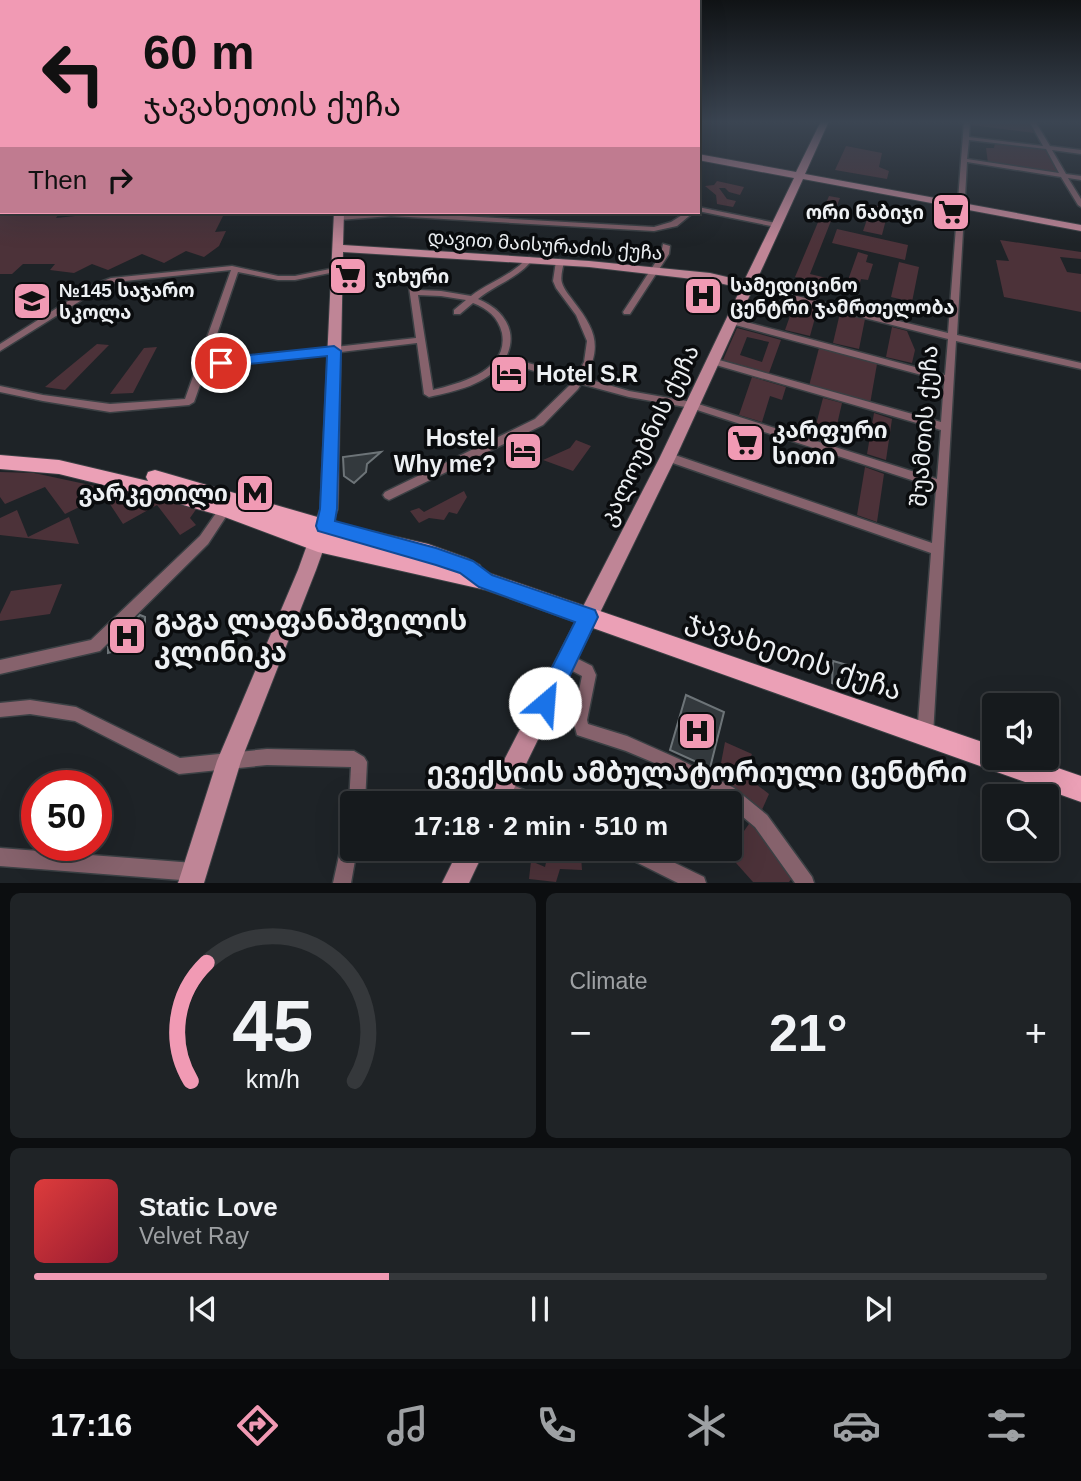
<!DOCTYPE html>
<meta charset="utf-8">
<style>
body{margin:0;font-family:Arial,"Noto Sans Georgian",sans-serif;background:#1f2326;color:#f1f3f6;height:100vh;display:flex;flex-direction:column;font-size:26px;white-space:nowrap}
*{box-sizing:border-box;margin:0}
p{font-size:23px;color:#9ea1a4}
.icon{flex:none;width:38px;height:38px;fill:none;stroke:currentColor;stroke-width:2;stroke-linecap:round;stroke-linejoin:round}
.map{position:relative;height:883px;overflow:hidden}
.panel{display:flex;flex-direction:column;gap:10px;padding:10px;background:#0c0e10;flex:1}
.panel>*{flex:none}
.guide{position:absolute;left:0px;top:0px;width:700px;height:214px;box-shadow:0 7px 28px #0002,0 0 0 2px #35383b;background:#f19ab4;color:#111;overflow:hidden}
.tools{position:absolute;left:982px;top:693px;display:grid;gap:14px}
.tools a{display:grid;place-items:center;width:77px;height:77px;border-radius:7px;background:#161a1d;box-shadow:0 7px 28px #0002,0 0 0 2px #35383b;font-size:35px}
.speed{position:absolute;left:21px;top:770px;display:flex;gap:14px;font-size:35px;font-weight:700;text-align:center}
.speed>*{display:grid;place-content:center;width:91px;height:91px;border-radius:50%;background:#161a1d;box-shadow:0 7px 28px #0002,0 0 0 2px #35383b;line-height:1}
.speed .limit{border:10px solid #d22;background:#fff;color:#111}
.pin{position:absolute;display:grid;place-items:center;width:60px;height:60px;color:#fff;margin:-30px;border:4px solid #fff;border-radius:50%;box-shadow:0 2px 7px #0007}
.me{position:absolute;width:77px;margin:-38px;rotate:27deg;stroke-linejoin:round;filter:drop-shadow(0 0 5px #0008)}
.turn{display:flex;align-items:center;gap:24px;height:147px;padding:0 28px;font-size:32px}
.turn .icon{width:91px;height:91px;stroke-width:2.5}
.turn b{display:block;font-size:49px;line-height:60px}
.then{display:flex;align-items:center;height:66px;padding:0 28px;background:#0003;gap:14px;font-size:26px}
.big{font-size:52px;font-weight:800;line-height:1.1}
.panel .tile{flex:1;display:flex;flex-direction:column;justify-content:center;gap:10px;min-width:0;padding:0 24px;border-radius:10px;background:#1f2326}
.panel .dial{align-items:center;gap:0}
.dial svg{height:182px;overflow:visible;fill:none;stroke:#35383b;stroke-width:7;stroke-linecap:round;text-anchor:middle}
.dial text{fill:#f1f3f6;stroke:none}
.song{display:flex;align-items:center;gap:21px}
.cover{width:84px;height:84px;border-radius:10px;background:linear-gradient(135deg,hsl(0 70% 55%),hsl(350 70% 35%))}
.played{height:7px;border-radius:4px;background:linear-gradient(90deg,#f19ab4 35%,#35383b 35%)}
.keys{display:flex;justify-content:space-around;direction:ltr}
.heat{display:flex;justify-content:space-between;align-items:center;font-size:38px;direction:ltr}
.panel .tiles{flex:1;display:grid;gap:10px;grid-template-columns:1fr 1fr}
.tile:last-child{grid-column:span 2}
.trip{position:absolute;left:340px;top:791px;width:402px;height:70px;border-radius:7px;background:#161a1d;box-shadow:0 7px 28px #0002,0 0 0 2px #35383b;font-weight:800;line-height:70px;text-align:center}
.tabs{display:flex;height:112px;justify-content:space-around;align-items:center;background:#090a0c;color:#9ea1a4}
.tabs .icon{width:49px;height:49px}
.tabs .current{color:#f19ab4}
.tabs b{font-size:32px;color:#f1f3f6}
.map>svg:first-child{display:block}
.green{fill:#4c3239;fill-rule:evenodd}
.building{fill:#33393d;stroke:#6d7478;stroke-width:2}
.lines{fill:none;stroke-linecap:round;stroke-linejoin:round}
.street-casing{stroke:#3b4044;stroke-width:3}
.secondary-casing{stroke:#3b4044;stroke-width:2}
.primary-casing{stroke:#3b4044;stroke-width:2}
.street{fill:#86626c;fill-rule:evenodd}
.secondary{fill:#bf8596;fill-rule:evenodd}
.primary{fill:#eba0b6;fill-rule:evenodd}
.route{fill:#1a73e8;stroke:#114b97;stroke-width:2}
.labels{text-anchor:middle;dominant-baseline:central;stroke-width:7;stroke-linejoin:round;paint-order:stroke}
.far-poi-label{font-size:19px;font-weight:bold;fill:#edf0f3;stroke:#0a0c0e;text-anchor:start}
.far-street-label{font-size:19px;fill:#edf0f3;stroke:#0a0c0e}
.poi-label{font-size:23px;font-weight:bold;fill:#edf0f3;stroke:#0a0c0e;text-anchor:start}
.street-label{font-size:23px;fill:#edf0f3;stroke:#0a0c0e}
.near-poi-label{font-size:28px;font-weight:bold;fill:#edf0f3;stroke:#0a0c0e;text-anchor:start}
.near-street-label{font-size:28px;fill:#edf0f3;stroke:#0a0c0e}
</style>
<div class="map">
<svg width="1081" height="883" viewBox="0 0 1081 883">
<rect width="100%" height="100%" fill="#1e2327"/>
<g class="green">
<polygon points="972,121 1027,121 1034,133 971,125"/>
<polygon points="995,143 1045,149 1060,173 988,163 986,148 994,148"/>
<polygon points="846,146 882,153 879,167 889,171 887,179 835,170"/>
<polygon points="717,181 744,187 740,195 729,192 725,188 719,188 727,199 736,201 733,207 717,204 716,195 705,186 714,185"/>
<polygon points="829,196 840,198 810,274 835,280 833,287 795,277"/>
<polygon points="872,205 889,208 882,235 863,231"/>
<polygon points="0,206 2,212 60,212 56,218 75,216 78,212 179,214 225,212 215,232 226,231 219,246 204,257 186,251 164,263 142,254 108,270 92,264 74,273 50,270 55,264 23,264 12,274 0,274"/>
<polygon points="837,229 908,245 905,260 832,243"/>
<polygon points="1000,240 1081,252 1081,259 1060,257 1067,272 1081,274 1081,312 1004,297 996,260 1009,261"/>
<polygon points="858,252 868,255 866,262 873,264 868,280 861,279 859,286 847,283"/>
<polygon points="899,262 919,267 912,302 891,297"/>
<polygon points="795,302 818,307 810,336 785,330"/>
<polygon points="840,313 865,319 859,349 833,343"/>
<polygon points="892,327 907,331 915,350 912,363 886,357"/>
<path d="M737,328l44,12 -12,33 -46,-13zM747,337l22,5 -7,20 -22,-7z"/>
<polygon points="97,344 109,345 65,390 45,387"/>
<polygon points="157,347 133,393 110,394 144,348"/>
<polygon points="819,348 877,364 870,404 809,386"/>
<polygon points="752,377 786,387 782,400 770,396 762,422 739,415"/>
<polygon points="823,398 842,403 833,442 813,436"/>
<polygon points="874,413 892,419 886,460 867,454"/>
<polygon points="576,440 591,446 573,471 543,460 570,448"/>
<polygon points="865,467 884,474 877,522 857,515"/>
<polygon points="0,472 34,473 197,508 190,518 196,525 180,535 157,505 123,524 104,495 65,514 45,487 5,504 0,497"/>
<polygon points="464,491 467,497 457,514 449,512 444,520 429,518 419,523 410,511 419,508 424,512"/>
<polygon points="17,510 28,537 69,517 79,544 0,535 0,518"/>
<polygon points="62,584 50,614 0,621 0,614 11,591"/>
<polygon points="725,742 752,754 743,774 769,794 761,812 718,779"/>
<polygon points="751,821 793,877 789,882 753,882 728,854"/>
<polygon points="549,849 566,849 581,856 582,870 560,869 556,882 529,879 531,861 545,867"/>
</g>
<g class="building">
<polygon points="509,367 521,370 521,373 511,382 496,374"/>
<polygon points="526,446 535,456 520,463 511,453"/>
<polygon points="381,452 367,464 366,472 354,483 344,476 343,457"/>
<polygon points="140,615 145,617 145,632 133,646 108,653 108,647"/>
<polygon points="833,661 858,668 857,692 832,683"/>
<polygon points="686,695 724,712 710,768 670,750"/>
</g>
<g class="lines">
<defs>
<g id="street">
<path d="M964,121h6l-1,16 74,9 -14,-25h6l15,25 31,4v4l-29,-4 14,24 15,2v4l-13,-2 13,21v8l-3,-2 -17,-28 -94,-15 -10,173 124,28v6l-125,-28 -23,394 -3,5 -5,3 -5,-3 -3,-5 14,-182 -267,-93 -1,-3 1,-3h8l260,89 4,-55 -245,-80 -62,-11 -48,-13 -3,5 -35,36 -154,75 -4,-2 -2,-3 2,-3 150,-73 38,-37 -70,-20c-17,23 -47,29 -74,35l-5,-3 -7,-51 -211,25 -12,34 -5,3 -79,7 -67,-11 -43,-9v-6l43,9 67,9 75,-5 46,-129 -116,12 -14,6 -101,63v-7l95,-60 16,-6 121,-12 46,10h17l45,-9v4l-45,9h-17l-40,-8 -30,89 208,-23 -7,-51 1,-2h6l1,5 24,1 30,5c14,-11 31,-17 45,-28 5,-3 8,-8 13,-11l4,2c-14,19 -37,25 -55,40 25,10 41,32 28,58l70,19 8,-14 3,-21 -11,-26 -20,-27 -3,-7 3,-20 4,-2 4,2c-1,7 -4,16 -2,22 2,7 8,13 12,19 22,28 28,45 11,76l44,13 63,11 245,77 4,-49 -232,-67 -2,-2 5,-3 229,64 3,-41 -216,-58 -1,-2 4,-3 214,57 3,-36 -203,-51 -1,-2 4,-2 200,49zM969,140l77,9 13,24 -92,-14zM418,295l23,1 25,4 -12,10v4h6l13,-11c15,6 25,14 29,30 7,38 -42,50 -69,57z"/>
<rect x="0" y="168" width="2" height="4"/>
<polygon points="698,207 776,223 780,225 776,227 698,211"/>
<polygon points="391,212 654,227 671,222 687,212 694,212 677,226 654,231 391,216 339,220 335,218 339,216"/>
<polygon points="663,244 670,246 669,254 630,314 624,314 623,312 661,254"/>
<polygon points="225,504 229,506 231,509 208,544 100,651 0,674 0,660 91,640 200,536 221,506"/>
<polygon points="566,653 592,666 596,675 587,720 588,724 627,736 679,759 734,788 767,815 812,877 814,883 795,883 755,827 730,806 730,803 727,803 669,769 626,751 577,735 573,720 582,676 561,665 559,660 561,655"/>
<polygon points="30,700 76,707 180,758 267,749 354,751 364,757 367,762 365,803 352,803 352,809 349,803 351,767 267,765 179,774 75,721 30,714 0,717 0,703"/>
<polygon points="502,780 540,797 542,803 517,803 496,794 494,788 496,782"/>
<polygon points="352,825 352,849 357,849 351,883 333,883 344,833 346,827"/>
<polygon points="0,848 194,863 200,866 203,872 200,878 194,881 0,866"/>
<polygon points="620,849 646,849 704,877 706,883 678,883 622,855"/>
</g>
<g id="secondary">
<polygon points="821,121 829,121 805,174 1081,225 1081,231 803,179 676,457 507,803 482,803 660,457 741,288 710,281 589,267 343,252 338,509 316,570 241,761 204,883 178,883 217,761 298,570 320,509 334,212 344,212 343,245 589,261 710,273 744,281 794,178 698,160 698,154 796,172"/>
<polygon points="0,123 2,123 0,129"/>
<polygon points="2,140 2,146 0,147 0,141"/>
<polygon points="459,849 485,849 469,883 442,883"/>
</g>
<polygon id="primary" points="0,455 59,460 148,481 146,477 148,472 155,470 345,525 428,544 467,558 480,565 483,571 994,746 994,758 1029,758 1081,776 1081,802 486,590 318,552 222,516 169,501 59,474 0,469"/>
</defs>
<use href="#street" class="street-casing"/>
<use href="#secondary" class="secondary-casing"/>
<use href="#primary" class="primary-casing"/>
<use href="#street" class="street"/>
<use href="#secondary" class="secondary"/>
<use href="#primary" class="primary"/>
</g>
<linearGradient id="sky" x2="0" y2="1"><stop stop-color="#101315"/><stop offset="0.5" stop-color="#3b4552"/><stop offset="1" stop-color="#3b4552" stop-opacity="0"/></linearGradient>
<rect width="1081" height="244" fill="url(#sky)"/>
<polygon class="route" points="334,346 341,351 337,509 335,521 436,548 473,561 492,575 595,610 598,617 553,711 545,714 537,711 534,703 575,622 479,587 460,573 436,565 318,531 316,526 320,509 327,356 221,367 214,363 221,358"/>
<defs>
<symbol id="supermarket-square" viewBox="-11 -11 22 22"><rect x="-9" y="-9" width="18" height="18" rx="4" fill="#f19ab4" stroke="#0a0c0e"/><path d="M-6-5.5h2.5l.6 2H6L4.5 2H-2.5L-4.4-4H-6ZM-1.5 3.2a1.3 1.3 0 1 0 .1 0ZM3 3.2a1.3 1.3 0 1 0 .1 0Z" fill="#111"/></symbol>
<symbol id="hospital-square" viewBox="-11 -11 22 22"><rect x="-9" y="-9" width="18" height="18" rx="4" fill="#f19ab4" stroke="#0a0c0e"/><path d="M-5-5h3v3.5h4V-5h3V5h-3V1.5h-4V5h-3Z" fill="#111"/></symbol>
<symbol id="school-square" viewBox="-11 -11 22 22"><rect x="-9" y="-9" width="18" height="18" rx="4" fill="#f19ab4" stroke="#0a0c0e"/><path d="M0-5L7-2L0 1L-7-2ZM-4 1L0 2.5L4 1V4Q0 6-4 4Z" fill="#111"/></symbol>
<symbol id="hotel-square" viewBox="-11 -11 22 22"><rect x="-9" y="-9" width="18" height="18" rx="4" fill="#f19ab4" stroke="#0a0c0e"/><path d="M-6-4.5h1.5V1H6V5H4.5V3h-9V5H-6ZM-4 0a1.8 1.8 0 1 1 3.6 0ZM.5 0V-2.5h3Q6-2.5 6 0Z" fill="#111"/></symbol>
<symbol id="metro-square" viewBox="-11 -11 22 22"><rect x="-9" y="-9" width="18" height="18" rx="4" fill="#f19ab4" stroke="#0a0c0e"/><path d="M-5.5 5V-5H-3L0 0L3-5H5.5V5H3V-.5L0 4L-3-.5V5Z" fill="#111"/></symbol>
</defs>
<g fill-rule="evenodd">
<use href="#supermarket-square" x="929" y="190" width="44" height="44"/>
<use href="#supermarket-square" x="326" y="254" width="44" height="44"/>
<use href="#hospital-square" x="681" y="274" width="44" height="44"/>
<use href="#school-square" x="10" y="279" width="44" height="44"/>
<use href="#hotel-square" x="487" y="352" width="44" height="44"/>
<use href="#supermarket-square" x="723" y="421" width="44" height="44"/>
<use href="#hotel-square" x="501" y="429" width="44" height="44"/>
<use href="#metro-square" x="233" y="471" width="44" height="44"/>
<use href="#hospital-square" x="105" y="614" width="44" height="44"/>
<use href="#hospital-square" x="675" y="709" width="44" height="44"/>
</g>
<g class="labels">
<g class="far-poi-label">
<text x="924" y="212" text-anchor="end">ორი ნაბიჯი</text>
<text x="375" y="276">ჯიხური</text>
<text x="730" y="285">სამედიცინო<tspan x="730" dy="22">ცენტრი ჯამრთელობა</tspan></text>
<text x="59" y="290">№145 საჯარო<tspan x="59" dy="22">სკოლა</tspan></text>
</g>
<g class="far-street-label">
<text transform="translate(545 245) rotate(4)">დავით მაისურაძის ქუჩა</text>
</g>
<g class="poi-label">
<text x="536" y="374">Hotel S.R</text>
<text x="772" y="430">კარფური<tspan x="772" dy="26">სითი</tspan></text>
<text x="496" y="438" text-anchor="end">Hostel<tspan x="496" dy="26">Why me?</tspan></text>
<text x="228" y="493" text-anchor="end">ვარკეთილი</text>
</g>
<g class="street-label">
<text transform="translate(924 426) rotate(-86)">შუამთის ქუჩა</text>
<text transform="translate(649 435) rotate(-64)">კალოუბნის ქუჩა</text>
</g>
<g class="near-poi-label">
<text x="154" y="620">გაგა ლაფანაშვილის<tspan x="154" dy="32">კლინიკა</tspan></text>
<text x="697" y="772" text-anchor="middle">ევექსიის ამბულატორიული ცენტრი</text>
</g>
<g class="near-street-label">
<text transform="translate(794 655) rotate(19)">ჯავახეთის ქუჩა</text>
</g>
</g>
</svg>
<div class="tools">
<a><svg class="icon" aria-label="sound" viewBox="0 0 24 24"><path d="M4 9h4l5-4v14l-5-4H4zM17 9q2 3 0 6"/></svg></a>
<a><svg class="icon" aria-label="search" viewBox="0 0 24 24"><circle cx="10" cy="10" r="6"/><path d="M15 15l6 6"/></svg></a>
</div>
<div class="speed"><div class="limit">50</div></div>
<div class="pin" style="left:221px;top:363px;background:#d93025"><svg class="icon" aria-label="arrive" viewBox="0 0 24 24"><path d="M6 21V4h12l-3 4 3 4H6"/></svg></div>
<svg class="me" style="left:545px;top:703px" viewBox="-20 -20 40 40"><circle r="19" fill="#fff"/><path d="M0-13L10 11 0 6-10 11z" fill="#1a73e8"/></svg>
<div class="trip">17:18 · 2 min · 510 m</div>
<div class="guide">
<div class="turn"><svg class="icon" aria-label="left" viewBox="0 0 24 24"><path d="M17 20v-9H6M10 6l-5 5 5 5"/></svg><div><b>60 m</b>ჯავახეთის ქუჩა</div></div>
<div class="then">Then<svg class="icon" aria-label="right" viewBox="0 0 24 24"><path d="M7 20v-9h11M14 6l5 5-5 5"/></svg></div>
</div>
</div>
<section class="panel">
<div class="tiles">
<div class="tile dial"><svg viewBox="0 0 100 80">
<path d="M14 69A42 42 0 1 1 86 69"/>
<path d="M14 69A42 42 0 0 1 21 17" stroke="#f19ab4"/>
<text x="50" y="56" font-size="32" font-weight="700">45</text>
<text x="50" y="72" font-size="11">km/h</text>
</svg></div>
<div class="tile"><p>Climate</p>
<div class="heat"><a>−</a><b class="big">21°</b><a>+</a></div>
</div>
<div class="tile">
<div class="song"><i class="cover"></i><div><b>Static Love</b><p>Velvet Ray</p></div></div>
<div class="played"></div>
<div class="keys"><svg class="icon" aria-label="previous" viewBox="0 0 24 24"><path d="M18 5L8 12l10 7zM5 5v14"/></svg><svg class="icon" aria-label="pause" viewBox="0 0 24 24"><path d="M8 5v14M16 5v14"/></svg><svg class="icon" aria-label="next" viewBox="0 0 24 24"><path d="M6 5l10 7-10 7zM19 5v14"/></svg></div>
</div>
</div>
</section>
<nav class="tabs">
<b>17:16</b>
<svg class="icon current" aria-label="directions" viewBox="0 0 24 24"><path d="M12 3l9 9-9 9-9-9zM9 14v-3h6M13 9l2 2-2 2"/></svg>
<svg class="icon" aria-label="music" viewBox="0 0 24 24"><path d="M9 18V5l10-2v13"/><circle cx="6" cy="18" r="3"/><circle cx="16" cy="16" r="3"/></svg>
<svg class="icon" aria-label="phone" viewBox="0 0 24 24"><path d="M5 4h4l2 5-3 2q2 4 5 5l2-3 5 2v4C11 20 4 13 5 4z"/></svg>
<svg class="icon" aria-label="climate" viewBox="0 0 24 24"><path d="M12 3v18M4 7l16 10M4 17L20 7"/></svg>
<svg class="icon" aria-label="car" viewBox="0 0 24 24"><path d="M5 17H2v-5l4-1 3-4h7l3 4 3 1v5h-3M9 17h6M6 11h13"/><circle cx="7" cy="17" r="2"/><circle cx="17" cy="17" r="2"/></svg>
<svg class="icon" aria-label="filters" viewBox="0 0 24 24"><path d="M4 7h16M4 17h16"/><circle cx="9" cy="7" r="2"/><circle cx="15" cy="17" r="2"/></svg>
</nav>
